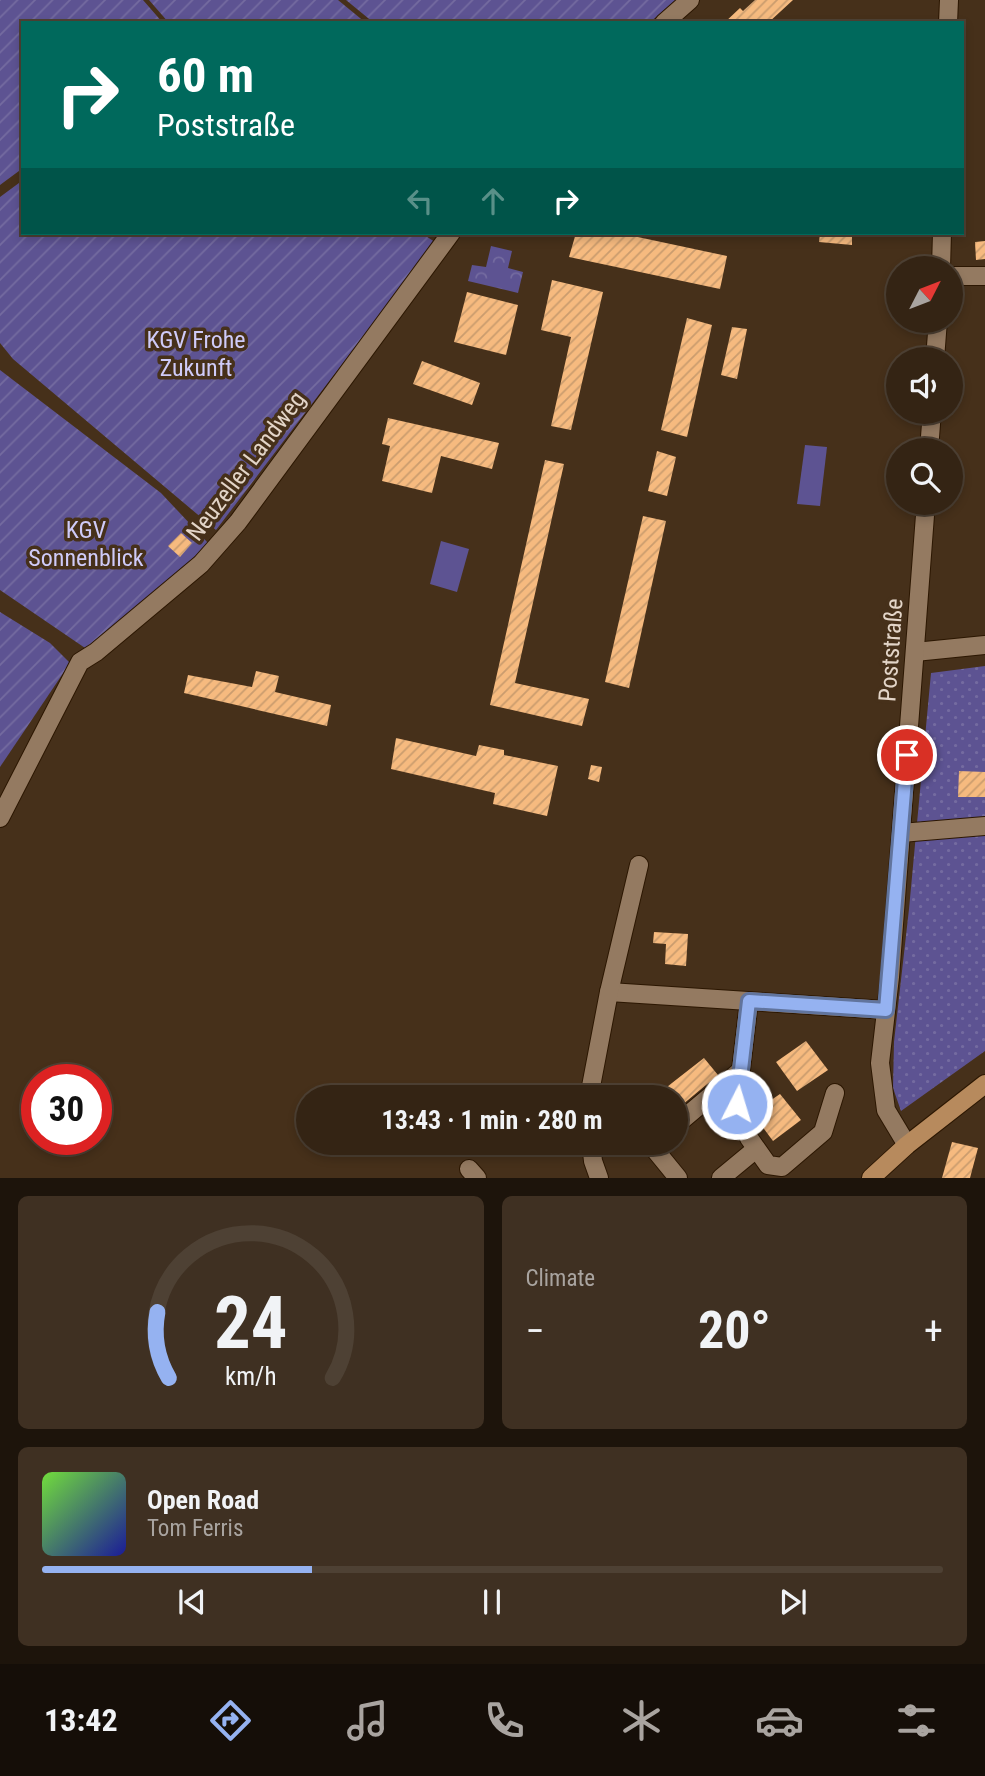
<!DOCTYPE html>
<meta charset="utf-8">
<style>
body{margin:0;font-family:"Roboto Condensed",sans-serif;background:#3f3022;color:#f1f3f6;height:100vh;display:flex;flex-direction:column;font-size:26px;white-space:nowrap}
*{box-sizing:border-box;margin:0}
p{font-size:23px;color:#a9a4a0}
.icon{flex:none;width:38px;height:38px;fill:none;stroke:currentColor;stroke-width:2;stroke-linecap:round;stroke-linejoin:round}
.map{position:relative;height:1178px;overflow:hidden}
.panel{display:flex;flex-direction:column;gap:18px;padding:18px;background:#1d140b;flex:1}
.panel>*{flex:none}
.top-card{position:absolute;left:21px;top:21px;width:943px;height:214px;border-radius:0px;box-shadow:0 4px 10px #0003,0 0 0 2px #4e4134;background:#00695c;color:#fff;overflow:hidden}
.needle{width:46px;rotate:48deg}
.controls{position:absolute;left:886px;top:256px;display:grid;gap:14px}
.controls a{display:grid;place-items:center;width:77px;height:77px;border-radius:50%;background:#342414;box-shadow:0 4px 10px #0003,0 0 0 2px #4e4134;font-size:35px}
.speed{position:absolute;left:21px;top:1064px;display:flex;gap:14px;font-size:35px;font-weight:700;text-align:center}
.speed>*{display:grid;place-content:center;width:91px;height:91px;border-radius:50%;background:#342414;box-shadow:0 4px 10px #0003,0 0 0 2px #4e4134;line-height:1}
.speed .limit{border:10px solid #d22;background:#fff;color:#111}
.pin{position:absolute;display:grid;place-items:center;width:60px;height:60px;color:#fff;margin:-30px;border:4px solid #fff;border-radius:50%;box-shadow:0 2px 7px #0007}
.me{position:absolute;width:77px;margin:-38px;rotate:5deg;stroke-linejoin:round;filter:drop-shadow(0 0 5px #0008)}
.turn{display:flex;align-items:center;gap:24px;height:147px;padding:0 21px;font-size:32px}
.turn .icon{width:91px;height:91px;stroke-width:2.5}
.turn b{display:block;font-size:49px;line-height:60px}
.lanes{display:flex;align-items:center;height:66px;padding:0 21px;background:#0003;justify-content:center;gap:35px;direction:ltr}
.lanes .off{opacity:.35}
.big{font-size:52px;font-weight:700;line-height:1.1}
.panel .widget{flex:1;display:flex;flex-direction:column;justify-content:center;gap:10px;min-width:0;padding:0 24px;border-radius:10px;background:#3f3022}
.panel .dial{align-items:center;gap:0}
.dial svg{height:182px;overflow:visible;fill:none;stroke:#4e4134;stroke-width:7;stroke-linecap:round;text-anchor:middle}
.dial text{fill:#f1f3f6;stroke:none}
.song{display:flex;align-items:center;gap:21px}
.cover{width:84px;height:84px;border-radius:10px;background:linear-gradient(135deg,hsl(100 70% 55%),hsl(240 70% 35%))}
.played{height:7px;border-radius:4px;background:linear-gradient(90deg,#95b2f1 30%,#4e4134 30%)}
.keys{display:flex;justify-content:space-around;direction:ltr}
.heat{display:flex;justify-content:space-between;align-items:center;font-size:38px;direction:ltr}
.panel .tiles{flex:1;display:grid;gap:18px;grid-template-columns:1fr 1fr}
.widget:last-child{grid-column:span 2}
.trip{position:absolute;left:296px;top:1085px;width:392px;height:70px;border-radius:35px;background:#342414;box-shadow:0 4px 10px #0003,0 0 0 2px #4e4134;font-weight:700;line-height:70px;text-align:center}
.menu{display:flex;height:112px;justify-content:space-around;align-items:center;background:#150e08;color:#a9a4a0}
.menu .icon{width:49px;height:49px}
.menu .current{color:#95b2f1}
.menu b{font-size:32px;color:#f1f3f6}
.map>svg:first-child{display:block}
.grass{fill:url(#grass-dots)}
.forest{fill:url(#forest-crowns)}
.garden{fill:url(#garden-furrows)}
.pitch{fill:#5d5392}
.building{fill:url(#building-hatch)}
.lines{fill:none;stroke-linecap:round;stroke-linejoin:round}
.minor-casing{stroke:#2c1702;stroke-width:20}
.major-casing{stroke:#2c1702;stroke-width:20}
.minor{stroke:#947a61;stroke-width:18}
.major{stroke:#b78a5d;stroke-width:18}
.route-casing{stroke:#61749d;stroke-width:18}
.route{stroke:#95b2f1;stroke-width:12}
.labels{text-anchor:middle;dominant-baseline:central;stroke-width:7;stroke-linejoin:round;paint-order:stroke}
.park-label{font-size:24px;fill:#cfcbf9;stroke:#46301a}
.street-label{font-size:24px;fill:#e3d5c8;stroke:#46301a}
</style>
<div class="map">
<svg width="985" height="1178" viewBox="0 0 985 1178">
<defs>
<pattern id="grass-dots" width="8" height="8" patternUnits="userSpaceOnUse" patternTransform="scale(1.75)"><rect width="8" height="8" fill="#5d5392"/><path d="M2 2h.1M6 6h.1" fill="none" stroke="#746ba0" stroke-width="1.8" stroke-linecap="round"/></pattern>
<pattern id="forest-crowns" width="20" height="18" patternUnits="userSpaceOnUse" patternTransform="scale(1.75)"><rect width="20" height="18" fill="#5d5392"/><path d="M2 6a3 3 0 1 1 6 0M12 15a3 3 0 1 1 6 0" fill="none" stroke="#746ba0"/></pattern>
<pattern id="garden-furrows" width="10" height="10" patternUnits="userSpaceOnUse" patternTransform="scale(1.75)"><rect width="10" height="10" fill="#5d5392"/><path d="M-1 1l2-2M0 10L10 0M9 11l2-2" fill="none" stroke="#746ba0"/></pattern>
<pattern id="building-hatch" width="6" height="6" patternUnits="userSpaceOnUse" patternTransform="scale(1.75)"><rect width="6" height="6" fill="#f6ba7f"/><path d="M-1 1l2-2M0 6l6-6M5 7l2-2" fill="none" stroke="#ca9c6e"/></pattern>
</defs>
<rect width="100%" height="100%" fill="#46301a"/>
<polygon class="grass" points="985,666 985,1051 901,1111 893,1088 894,1042 909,909 931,673"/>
<polygon class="forest" points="491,246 512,251 508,268 523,272 518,293 468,281 472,265 486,267"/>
<g class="garden">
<polygon points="0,0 143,0 163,23 23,23 23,168 0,185"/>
<polygon points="149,0 338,0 366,23 169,23"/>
<polygon points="346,0 676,0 649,23 374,23"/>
<polygon points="23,180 23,233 421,233 435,242 216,530 13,359 0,343 0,197"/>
<polygon points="0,370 161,493 208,543 152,600 88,650 0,590"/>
<polygon points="0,612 50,643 70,663 0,767"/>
</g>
<g class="pitch">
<polygon points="805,445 827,447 820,506 797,504"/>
<polygon points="441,541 469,549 457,592 430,584"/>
</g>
<g class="building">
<polygon points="755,0 793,0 768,23 724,23 740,8 743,11"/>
<polygon points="576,233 619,233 727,256 720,289 569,257"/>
<polygon points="820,233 852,233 852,245 819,242"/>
<polygon points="985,241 985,259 976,260 975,242"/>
<polygon points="552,280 603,292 571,430 551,426 571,337 541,330"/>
<polygon points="467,292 518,305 506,355 454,342"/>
<polygon points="687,318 712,325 687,437 661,430"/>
<polygon points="732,327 747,329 737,379 721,375"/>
<polygon points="422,361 480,383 472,405 413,384"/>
<polygon points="388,418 499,443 492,469 441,456 432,493 382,481 390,446 382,444"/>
<polygon points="657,451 676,457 667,496 648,491"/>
<polygon points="545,460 564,464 515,683 589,699 582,726 490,705"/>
<polygon points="643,516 666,521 629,688 605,682"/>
<polygon points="181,533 192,543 180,557 168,546"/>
<polygon points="256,671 279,676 275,692 331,705 327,726 184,693 188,675 252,687"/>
<polygon points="396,738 476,756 479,745 504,750 504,755 558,766 547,816 493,804 495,793 391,769"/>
<polygon points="591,765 602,767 599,782 588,779"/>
<polygon points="959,771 985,772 985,797 958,797"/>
<polygon points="654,932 688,934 686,966 665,964 666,944 653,943"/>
<polygon points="806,1041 828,1070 797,1091 776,1062"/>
<polygon points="704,1058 718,1075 676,1110 676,1097 654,1097"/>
<polygon points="780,1094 801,1120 773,1141 752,1113"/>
<polygon points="952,1142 978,1148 970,1178 942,1178"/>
</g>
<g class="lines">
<defs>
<g id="minor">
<polyline points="664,23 690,0"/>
<polyline points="948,23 949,0"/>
<polyline points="941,268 942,233"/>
<polyline points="950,276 985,276"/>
<polyline points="935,359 938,320"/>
<polyline points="929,450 932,411"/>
<polyline points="915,652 985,645"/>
<polyline points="0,818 80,662 96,652 201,564 238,522 451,233"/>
<polyline points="901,833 985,826"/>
<polyline points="609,992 886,1010"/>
<polyline points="749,1001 737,1104 749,1138 768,1165 782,1167 823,1132 835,1093"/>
<polyline points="589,1097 609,992 639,865"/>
<polyline points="676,1125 739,1072"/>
<polyline points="591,1143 593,1161 599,1178"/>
<polyline points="657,1143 656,1151 678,1178"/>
<polyline points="907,1145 886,1110 880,1063 890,977 926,502"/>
<polyline points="469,1169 477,1178"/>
<polyline points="721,1178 756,1149"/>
</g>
<polyline id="major" points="871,1178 907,1145 985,1084"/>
</defs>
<use href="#minor" class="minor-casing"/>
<use href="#major" class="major-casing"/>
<use href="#minor" class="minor"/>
<use href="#major" class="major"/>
</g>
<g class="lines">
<defs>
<polyline id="route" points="737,1104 749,1001 886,1010 907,755"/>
</defs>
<use href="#route" class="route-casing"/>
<use href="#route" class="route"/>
</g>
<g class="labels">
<g class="park-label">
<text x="196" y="340">KGV Frohe<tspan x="196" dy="28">Zukunft</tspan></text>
<text x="86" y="530">KGV<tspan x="86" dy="28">Sonnenblick</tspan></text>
</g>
<g class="street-label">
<text transform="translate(246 466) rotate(-53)">Neuzeller Landweg</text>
<text transform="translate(891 650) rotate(-86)">Poststraße</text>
</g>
</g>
</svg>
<div class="controls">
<a><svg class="needle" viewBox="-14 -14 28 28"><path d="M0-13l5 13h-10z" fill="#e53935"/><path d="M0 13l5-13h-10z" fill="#a9a4a0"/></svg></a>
<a><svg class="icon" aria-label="sound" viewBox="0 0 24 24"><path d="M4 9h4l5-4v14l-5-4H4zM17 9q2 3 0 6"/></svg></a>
<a><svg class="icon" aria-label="search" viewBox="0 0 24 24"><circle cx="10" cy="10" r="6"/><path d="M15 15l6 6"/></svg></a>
</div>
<div class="speed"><div class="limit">30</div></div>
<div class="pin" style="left:907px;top:755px;background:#d93025"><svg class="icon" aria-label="arrive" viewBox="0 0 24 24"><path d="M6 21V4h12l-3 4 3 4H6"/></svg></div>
<svg class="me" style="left:737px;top:1104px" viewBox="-20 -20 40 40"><circle r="17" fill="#95b2f1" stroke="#fff" stroke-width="3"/><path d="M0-11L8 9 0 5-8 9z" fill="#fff"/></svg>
<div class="trip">13:43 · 1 min · 280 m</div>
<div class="top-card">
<div class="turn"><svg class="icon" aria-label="right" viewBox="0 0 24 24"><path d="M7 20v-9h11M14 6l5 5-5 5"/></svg><div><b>60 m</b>Poststraße</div></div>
<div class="lanes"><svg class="icon off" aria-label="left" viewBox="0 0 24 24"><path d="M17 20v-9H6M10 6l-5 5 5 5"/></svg><svg class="icon off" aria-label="ahead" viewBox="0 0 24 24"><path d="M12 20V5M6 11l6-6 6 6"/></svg><svg class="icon" aria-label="right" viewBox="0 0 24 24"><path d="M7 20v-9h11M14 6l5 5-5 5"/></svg></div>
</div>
</div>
<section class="panel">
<div class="tiles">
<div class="widget dial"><svg viewBox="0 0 100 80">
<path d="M14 69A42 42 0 1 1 86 69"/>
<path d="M14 69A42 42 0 0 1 9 40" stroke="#95b2f1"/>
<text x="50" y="56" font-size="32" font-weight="700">24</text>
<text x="50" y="72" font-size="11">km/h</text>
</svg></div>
<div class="widget"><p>Climate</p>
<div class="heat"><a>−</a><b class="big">20°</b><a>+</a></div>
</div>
<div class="widget">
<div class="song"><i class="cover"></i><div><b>Open Road</b><p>Tom Ferris</p></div></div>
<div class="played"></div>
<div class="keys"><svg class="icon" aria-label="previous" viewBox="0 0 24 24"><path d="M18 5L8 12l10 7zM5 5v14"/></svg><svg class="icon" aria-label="pause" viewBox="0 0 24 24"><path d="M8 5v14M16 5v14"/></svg><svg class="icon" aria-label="next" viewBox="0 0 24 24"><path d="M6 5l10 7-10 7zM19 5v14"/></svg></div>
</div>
</div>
</section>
<nav class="menu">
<b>13:42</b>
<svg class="icon current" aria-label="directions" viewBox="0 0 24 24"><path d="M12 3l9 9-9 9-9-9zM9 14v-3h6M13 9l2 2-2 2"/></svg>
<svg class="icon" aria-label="music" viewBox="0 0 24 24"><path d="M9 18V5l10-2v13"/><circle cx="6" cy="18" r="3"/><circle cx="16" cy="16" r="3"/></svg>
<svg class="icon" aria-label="phone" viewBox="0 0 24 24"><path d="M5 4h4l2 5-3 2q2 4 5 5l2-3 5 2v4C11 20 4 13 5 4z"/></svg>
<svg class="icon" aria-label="climate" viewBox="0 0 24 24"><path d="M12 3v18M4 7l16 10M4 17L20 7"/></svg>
<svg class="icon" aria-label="car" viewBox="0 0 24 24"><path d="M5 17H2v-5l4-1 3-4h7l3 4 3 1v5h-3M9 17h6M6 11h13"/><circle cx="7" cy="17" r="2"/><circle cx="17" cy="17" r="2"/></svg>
<svg class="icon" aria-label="filters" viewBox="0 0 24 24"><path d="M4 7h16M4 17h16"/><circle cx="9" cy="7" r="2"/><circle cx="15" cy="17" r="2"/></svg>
</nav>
